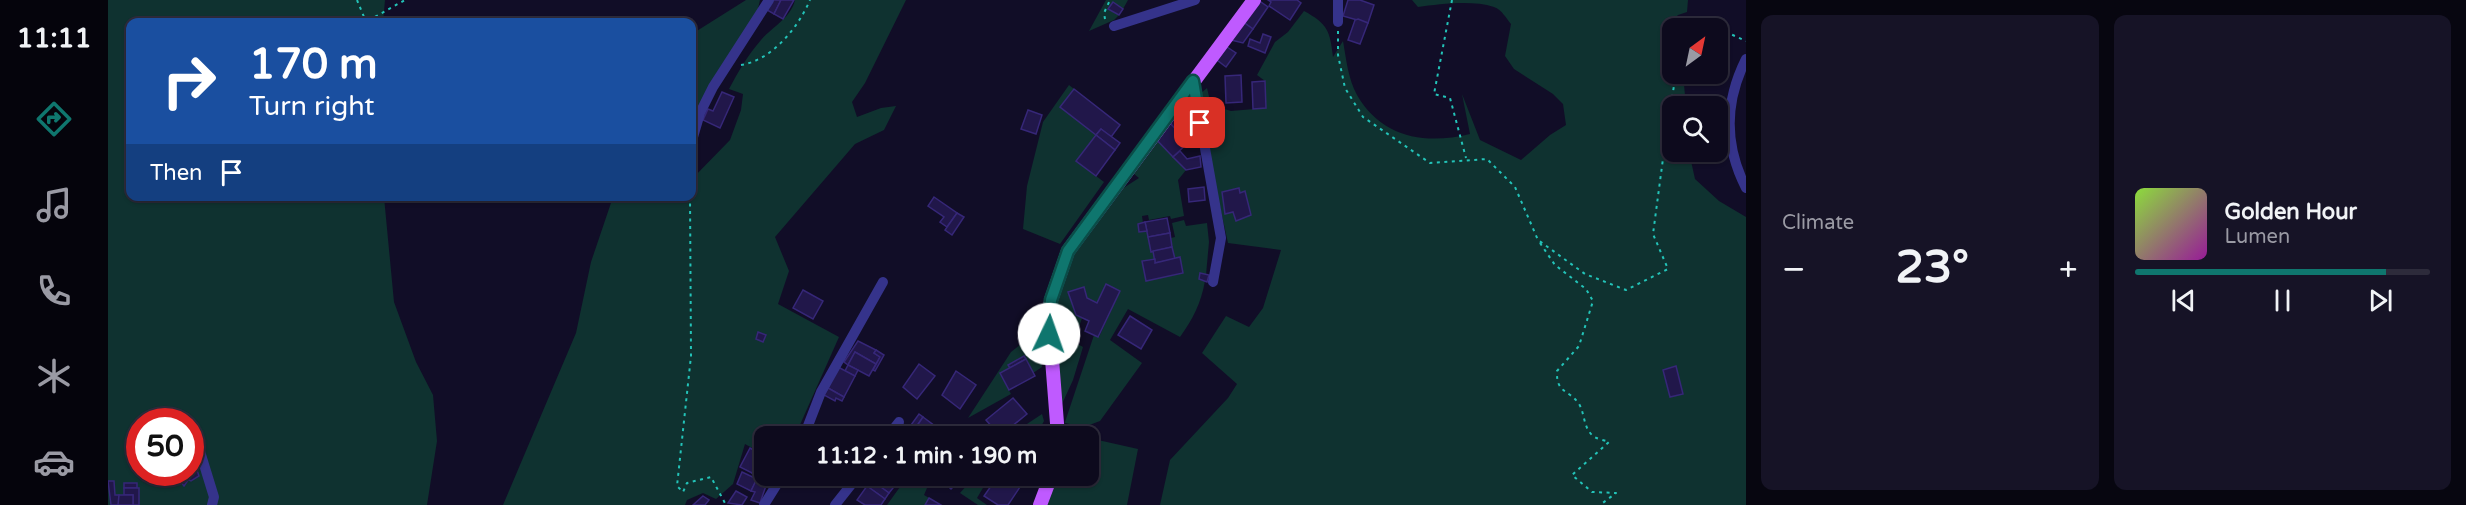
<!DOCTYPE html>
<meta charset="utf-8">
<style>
body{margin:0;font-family:"Varela Round",sans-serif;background:#161326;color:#f1f3f6;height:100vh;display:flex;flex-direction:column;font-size:22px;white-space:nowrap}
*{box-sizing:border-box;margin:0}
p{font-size:20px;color:#9a9aa4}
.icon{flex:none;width:33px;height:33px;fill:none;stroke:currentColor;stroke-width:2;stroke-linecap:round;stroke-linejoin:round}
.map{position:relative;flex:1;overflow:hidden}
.sheet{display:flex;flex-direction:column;gap:15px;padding:15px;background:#070610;width:720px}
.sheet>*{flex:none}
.hud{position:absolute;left:18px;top:18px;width:570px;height:183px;border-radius:12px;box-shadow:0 2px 4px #0004,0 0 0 2px #2d2b3b;background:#1a4fa0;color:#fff;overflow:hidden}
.needle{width:39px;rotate:33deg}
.tools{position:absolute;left:1554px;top:18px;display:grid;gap:12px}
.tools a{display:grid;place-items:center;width:66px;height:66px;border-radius:12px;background:#0d0a1d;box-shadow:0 2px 4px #0004,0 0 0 2px #2d2b3b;font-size:30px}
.speed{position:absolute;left:18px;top:408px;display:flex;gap:12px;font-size:30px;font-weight:700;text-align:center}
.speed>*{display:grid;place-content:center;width:78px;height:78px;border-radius:50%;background:#0d0a1d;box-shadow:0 2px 4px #0004,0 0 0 2px #2d2b3b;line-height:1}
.speed .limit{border:9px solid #d22;background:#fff;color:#111}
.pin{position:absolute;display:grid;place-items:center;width:51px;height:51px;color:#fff;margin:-26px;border-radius:12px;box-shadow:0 3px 9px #0006}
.me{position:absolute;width:66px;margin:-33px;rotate:3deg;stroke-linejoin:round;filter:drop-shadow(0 0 4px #0008)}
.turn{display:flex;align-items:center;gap:21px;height:126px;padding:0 24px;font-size:27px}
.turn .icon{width:78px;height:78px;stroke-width:2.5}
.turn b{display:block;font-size:42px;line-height:51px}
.then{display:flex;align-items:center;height:57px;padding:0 24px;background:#0003;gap:12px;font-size:22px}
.big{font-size:45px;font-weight:800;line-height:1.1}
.sheet .card{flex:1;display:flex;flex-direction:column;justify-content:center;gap:9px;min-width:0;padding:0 21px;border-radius:12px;background:#161326}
.song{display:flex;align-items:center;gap:18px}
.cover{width:72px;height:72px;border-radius:9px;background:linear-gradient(135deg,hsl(90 70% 55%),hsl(300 70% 35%))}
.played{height:6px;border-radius:3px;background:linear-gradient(90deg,#0f766e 85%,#2d2b3b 85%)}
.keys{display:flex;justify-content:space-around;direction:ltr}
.heat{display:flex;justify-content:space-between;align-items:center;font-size:33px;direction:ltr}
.sheet .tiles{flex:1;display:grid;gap:15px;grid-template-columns:repeat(2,1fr)}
.trip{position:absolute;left:646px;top:426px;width:345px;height:60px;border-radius:12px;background:#0d0a1d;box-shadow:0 2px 4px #0004,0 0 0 2px #2d2b3b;font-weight:800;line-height:60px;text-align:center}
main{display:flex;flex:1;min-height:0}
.tab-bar{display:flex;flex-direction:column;width:108px;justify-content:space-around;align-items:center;background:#05040c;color:#9a9aa4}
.tab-bar .icon{width:42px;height:42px}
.tab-bar .on{color:#0f766e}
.tab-bar b{font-size:27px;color:#f1f3f6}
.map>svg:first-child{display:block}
.green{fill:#0f3230;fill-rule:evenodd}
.building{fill:#21174a;stroke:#362778;stroke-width:1.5}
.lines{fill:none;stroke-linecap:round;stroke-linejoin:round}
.path{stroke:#23c3b8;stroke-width:2;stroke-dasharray:3 4.5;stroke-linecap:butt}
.minor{stroke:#35338b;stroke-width:10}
.major{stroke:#bf5aff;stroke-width:14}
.route-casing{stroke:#0a4d48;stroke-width:15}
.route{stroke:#0f766e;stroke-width:10}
</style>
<main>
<nav class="tab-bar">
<b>11:11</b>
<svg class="icon on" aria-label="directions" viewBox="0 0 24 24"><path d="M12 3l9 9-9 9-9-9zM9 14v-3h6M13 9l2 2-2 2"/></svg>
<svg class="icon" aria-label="music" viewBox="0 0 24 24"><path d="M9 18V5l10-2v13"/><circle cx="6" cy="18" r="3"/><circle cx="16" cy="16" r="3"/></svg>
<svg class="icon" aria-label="phone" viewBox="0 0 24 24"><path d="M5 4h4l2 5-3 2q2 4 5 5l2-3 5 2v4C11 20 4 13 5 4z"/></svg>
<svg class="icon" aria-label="climate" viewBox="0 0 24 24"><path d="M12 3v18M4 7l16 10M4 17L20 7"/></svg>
<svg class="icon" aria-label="car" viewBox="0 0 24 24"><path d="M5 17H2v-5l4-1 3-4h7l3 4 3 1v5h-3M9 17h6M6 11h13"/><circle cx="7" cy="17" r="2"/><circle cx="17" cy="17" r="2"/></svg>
</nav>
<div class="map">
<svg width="1638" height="505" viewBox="0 0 1638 505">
<rect width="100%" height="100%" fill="#110d27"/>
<g class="green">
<path d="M0,0h277l-2,22h-253v174l254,1 10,105 22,60 17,33 4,46 -10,64h-319zM32,422h50v50h-50z"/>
<polygon points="638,0 652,0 649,13 609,72 584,131 584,34"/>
<path d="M687,0h111l-41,83 -13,19 5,15 24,-9 15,-2 -12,24 -29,14 -80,93 14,34 -11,33 61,33 -44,99h-30v19l-20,-11 -12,40 -17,15 -13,-6 -16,7 -2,5h-182l73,-172 15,-71 22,-65 79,-1v-17l38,-39 11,-30 2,-16 -14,-5c9,-17 19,-34 32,-49 11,-13 30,-22 34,-40z"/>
<polygon points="998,0 1020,0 1015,9 1004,3 1001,9 1011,15 1006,20 981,31"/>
<path d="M1304,0h276l-1,12 -9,3 -8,8 2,51h11l3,32h-14v46h17l6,27 24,22 27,16v288h-586l10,-45 58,-62 9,-14 -35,-31 24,-37 23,11 14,-19 18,-58 -53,-7 -13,-59 -15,-90 7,-6 4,17 20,6 35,-3 -1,-27 -8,-6 18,-33 13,-10 16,-21c24,13 26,20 29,46l10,-16c3,17 5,38 14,54 25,43 68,50 113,39l-8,-40 18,46 41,20 29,-25 16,-10 -3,-21 -10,-10 -39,-25 -9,-13 6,-32c-5,-6 -9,-14 -17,-17 -22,-7 -53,-3 -76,0z"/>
<polygon points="961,85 966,89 952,107 988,135 968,161 996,182 952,244 915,229 919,186 935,122"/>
<path d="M1045,136l33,34 -8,10 6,36 -13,3 -1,-3 -21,4 -1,-5 -6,1 1,7 -5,1 1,8 8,-1 8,28 -13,3 4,18 37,-7 -3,-16 -6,1 -3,-20 4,-1 -3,-14 12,-3 2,6 21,-3 2,19 -3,33 -6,-2 -1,6 6,2c-4,22 -12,38 -25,56l-52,-28 -18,31 32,23 -42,58 -16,6 -19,-4 -2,5 31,-93 5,2 21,-46 -14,-7 -9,19 -29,-11 8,23 6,3 -8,24 9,5 -10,33 -12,26 -8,-94 14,-48 47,-70 25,-16 -11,-9z"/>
<polygon points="930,331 934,367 925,373 916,356 901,364 902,368 892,374 903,394 860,418 903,352"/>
<polygon points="934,414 936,421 928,436 901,436"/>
<polygon points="981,438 1030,449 1019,505 936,505 948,476 981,476"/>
<polygon points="791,476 819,476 814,482 819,488 816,495 821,498 817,505 779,505 797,480"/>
<polygon points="867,476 882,476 869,498 879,505 870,505 852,493"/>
</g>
<g class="building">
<polygon points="665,0 673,0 666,14 659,10"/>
<polygon points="673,0 686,0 675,19 666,14"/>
<polygon points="1150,0 1160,7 1145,29 1135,22"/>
<polygon points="1160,0 1189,0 1193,3 1182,20 1161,6 1163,2"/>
<polygon points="1240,0 1252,0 1266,5 1260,23 1235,16"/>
<polygon points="1005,2 1015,9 1011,15 1000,9"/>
<polygon points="1250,19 1260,23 1252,44 1240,40 1247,20"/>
<polygon points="1135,22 1145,29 1135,43 1123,40"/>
<polygon points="1155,34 1163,37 1157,53 1140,46 1142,39 1152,43"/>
<polygon points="1119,47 1128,53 1118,67 1109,60"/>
<polygon points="1133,75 1134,102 1118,103 1117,76"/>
<polygon points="1157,81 1158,108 1145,109 1144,82"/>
<polygon points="966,89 1012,125 1003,137 993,129 988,135 952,107"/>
<polygon points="614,92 626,97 612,128 595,120 600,109 605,111"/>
<polygon points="920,110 934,115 928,134 913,129"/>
<polygon points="1065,117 1076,128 1071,133 1061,122"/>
<polygon points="1061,122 1071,133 1080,124 1089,134 1065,157 1045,136"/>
<polygon points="993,129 1012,143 1007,150 988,135"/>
<polygon points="988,135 1007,150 988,176 968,161"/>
<polygon points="1072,151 1079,159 1092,156 1093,167 1078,170 1065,157"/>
<polygon points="1096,187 1097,200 1081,202 1080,189"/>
<polygon points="1131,188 1132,193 1137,191 1143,215 1128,221 1125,212 1117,214 1114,192"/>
<polygon points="826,197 849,213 839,227 832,222 836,217 820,206"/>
<polygon points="849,213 856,217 844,235 837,230"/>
<polygon points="1059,218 1062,233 1040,237 1037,222"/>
<polygon points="1037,222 1039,231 1031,232 1030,224"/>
<polygon points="1062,233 1064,247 1043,252 1040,237"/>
<polygon points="1064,247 1067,259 1047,263 1045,251"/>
<polygon points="1072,257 1075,273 1038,281 1034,261 1047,259 1047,263"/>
<polygon points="1092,273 1101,275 1099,282 1091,279"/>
<polygon points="998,284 1012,291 990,337 977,331 981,321 968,315 960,292 976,287 979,298 989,303"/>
<polygon points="695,290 715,301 705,319 685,308"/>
<polygon points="1022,316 1044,330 1033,349 1010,335"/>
<polygon points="650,332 658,335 655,342 648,339"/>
<polygon points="750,341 768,350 766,353 772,357 768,364 747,352 740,365 736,362"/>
<polygon points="768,350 776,355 767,371 765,370 772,357 766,353"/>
<polygon points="747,352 768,364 761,376 740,365"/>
<polygon points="916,356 918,359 902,368 900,365"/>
<polygon points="918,359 927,376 901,390 892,373"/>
<polygon points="811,364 827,376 809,399 795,387"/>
<polygon points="740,365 750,370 747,376 737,371"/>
<polygon points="1568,366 1575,394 1562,397 1555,370"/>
<polygon points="730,367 747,376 736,397 720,388"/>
<polygon points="848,371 868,385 852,409 834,395"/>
<polygon points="720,388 736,397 734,401 728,398 727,401 716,395"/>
<polygon points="905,398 919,414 892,436 878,420"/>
<polygon points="811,414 815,417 802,436 795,436"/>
<polygon points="815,417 835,432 832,436 802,436"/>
<polygon points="642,448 654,455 644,473 632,467"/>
<polygon points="82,450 91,476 83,481 81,480 84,471"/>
<polygon points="654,455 657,456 657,462 650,477 644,473"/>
<polygon points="82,462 83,476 76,486 69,477 72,472 82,472"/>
<polygon points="634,472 649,479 643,491 629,484"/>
<polygon points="652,472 661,477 652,503 643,500 647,492 643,491"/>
<polygon points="767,476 789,476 793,478 781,493 763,480"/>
<polygon points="829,476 856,476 843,489"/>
<polygon points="890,476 907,476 916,481 900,505 890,505 876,496"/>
<polygon points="763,480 781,493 777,499 759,486"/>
<polygon points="0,481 6,481 7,495 11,495 11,505 3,505"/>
<rect x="16" y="483" width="13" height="5"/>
<polygon points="759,486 777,499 773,505 757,505 749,500"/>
<polygon points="16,488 31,488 31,505 25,505 25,495 16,495"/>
<polygon points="628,491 639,497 634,505 620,503"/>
<polygon points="11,495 25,495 25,505 10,505"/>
<polygon points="595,496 601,500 597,505 585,505"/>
<polygon points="821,498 833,505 817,505"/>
</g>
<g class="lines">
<g class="path">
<polyline points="249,0 256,17 265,18 297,0"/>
<polyline points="1344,0 1326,94 1342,98 1358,158"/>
<polyline points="997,19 996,13 1002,0"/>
<polyline points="1230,31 1230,55 1237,88 1255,117 1322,163 1379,159 1407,187 1430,240 1477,274 1518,290 1560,269 1545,234 1560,121 1568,74"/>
<polyline points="1610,34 1618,32 1638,41"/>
<path d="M633,65c31,-5 57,-37 69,-65"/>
<polyline points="584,157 584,148"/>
<polyline points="582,196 583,356 569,486 575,492 579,483 603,477 618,505"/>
<path d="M1432,243l15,22 31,24 7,12 -14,45 -22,25c-1,23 12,18 22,33 6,10 4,22 13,31 4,4 12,5 17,7l-37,33 20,17 24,1 -16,12"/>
</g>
<g class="minor">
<polyline points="1230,22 1230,0"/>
<polyline points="1006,26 1087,0"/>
<path d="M1638,59c-21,42 -22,86 0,129"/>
<polyline points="1085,81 1113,238 1105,282"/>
<polyline points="585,137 592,113 605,87 661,0"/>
<polyline points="696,436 713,392 775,282"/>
<polyline points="780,436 791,422"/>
<polyline points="90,445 106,497 104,505"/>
<polyline points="656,505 674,476"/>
<polyline points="727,505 750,476"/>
</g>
<g class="major">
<polyline points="950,436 941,321 943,300 960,251 1146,0"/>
<polyline points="932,505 943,476"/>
</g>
</g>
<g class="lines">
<defs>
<polyline id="route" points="941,334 943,300 960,251 1085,81 1092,123"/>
</defs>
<use href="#route" class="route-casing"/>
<use href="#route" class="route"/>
</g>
</svg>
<div class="tools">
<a><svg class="needle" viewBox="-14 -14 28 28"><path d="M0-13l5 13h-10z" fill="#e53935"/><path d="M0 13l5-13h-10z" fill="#9a9aa4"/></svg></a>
<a><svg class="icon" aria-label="search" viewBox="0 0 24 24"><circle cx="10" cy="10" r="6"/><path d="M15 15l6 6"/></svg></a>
</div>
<div class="speed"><div class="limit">50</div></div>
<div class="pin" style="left:1092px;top:123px;background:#d93025"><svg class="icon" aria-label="arrive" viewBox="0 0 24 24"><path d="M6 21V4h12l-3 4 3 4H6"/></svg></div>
<svg class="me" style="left:941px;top:334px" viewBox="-20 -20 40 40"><circle r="19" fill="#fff"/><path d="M0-13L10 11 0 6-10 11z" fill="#0f766e"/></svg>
<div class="trip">11:12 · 1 min · 190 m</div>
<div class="hud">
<div class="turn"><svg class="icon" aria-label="right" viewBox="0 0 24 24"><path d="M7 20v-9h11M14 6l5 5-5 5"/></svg><div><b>170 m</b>Turn right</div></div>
<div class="then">Then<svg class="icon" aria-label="arrive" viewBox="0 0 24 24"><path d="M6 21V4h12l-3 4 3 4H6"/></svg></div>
</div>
</div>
<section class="sheet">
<div class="tiles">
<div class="card"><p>Climate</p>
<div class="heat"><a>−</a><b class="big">23°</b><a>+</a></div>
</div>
<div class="card">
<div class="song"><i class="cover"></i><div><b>Golden Hour</b><p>Lumen</p></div></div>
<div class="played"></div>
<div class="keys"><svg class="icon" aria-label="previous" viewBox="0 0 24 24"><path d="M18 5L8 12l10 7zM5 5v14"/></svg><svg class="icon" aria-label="pause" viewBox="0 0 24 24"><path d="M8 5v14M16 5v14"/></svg><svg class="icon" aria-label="next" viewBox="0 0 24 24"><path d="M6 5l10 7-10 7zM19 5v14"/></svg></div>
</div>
</div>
</section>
</main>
